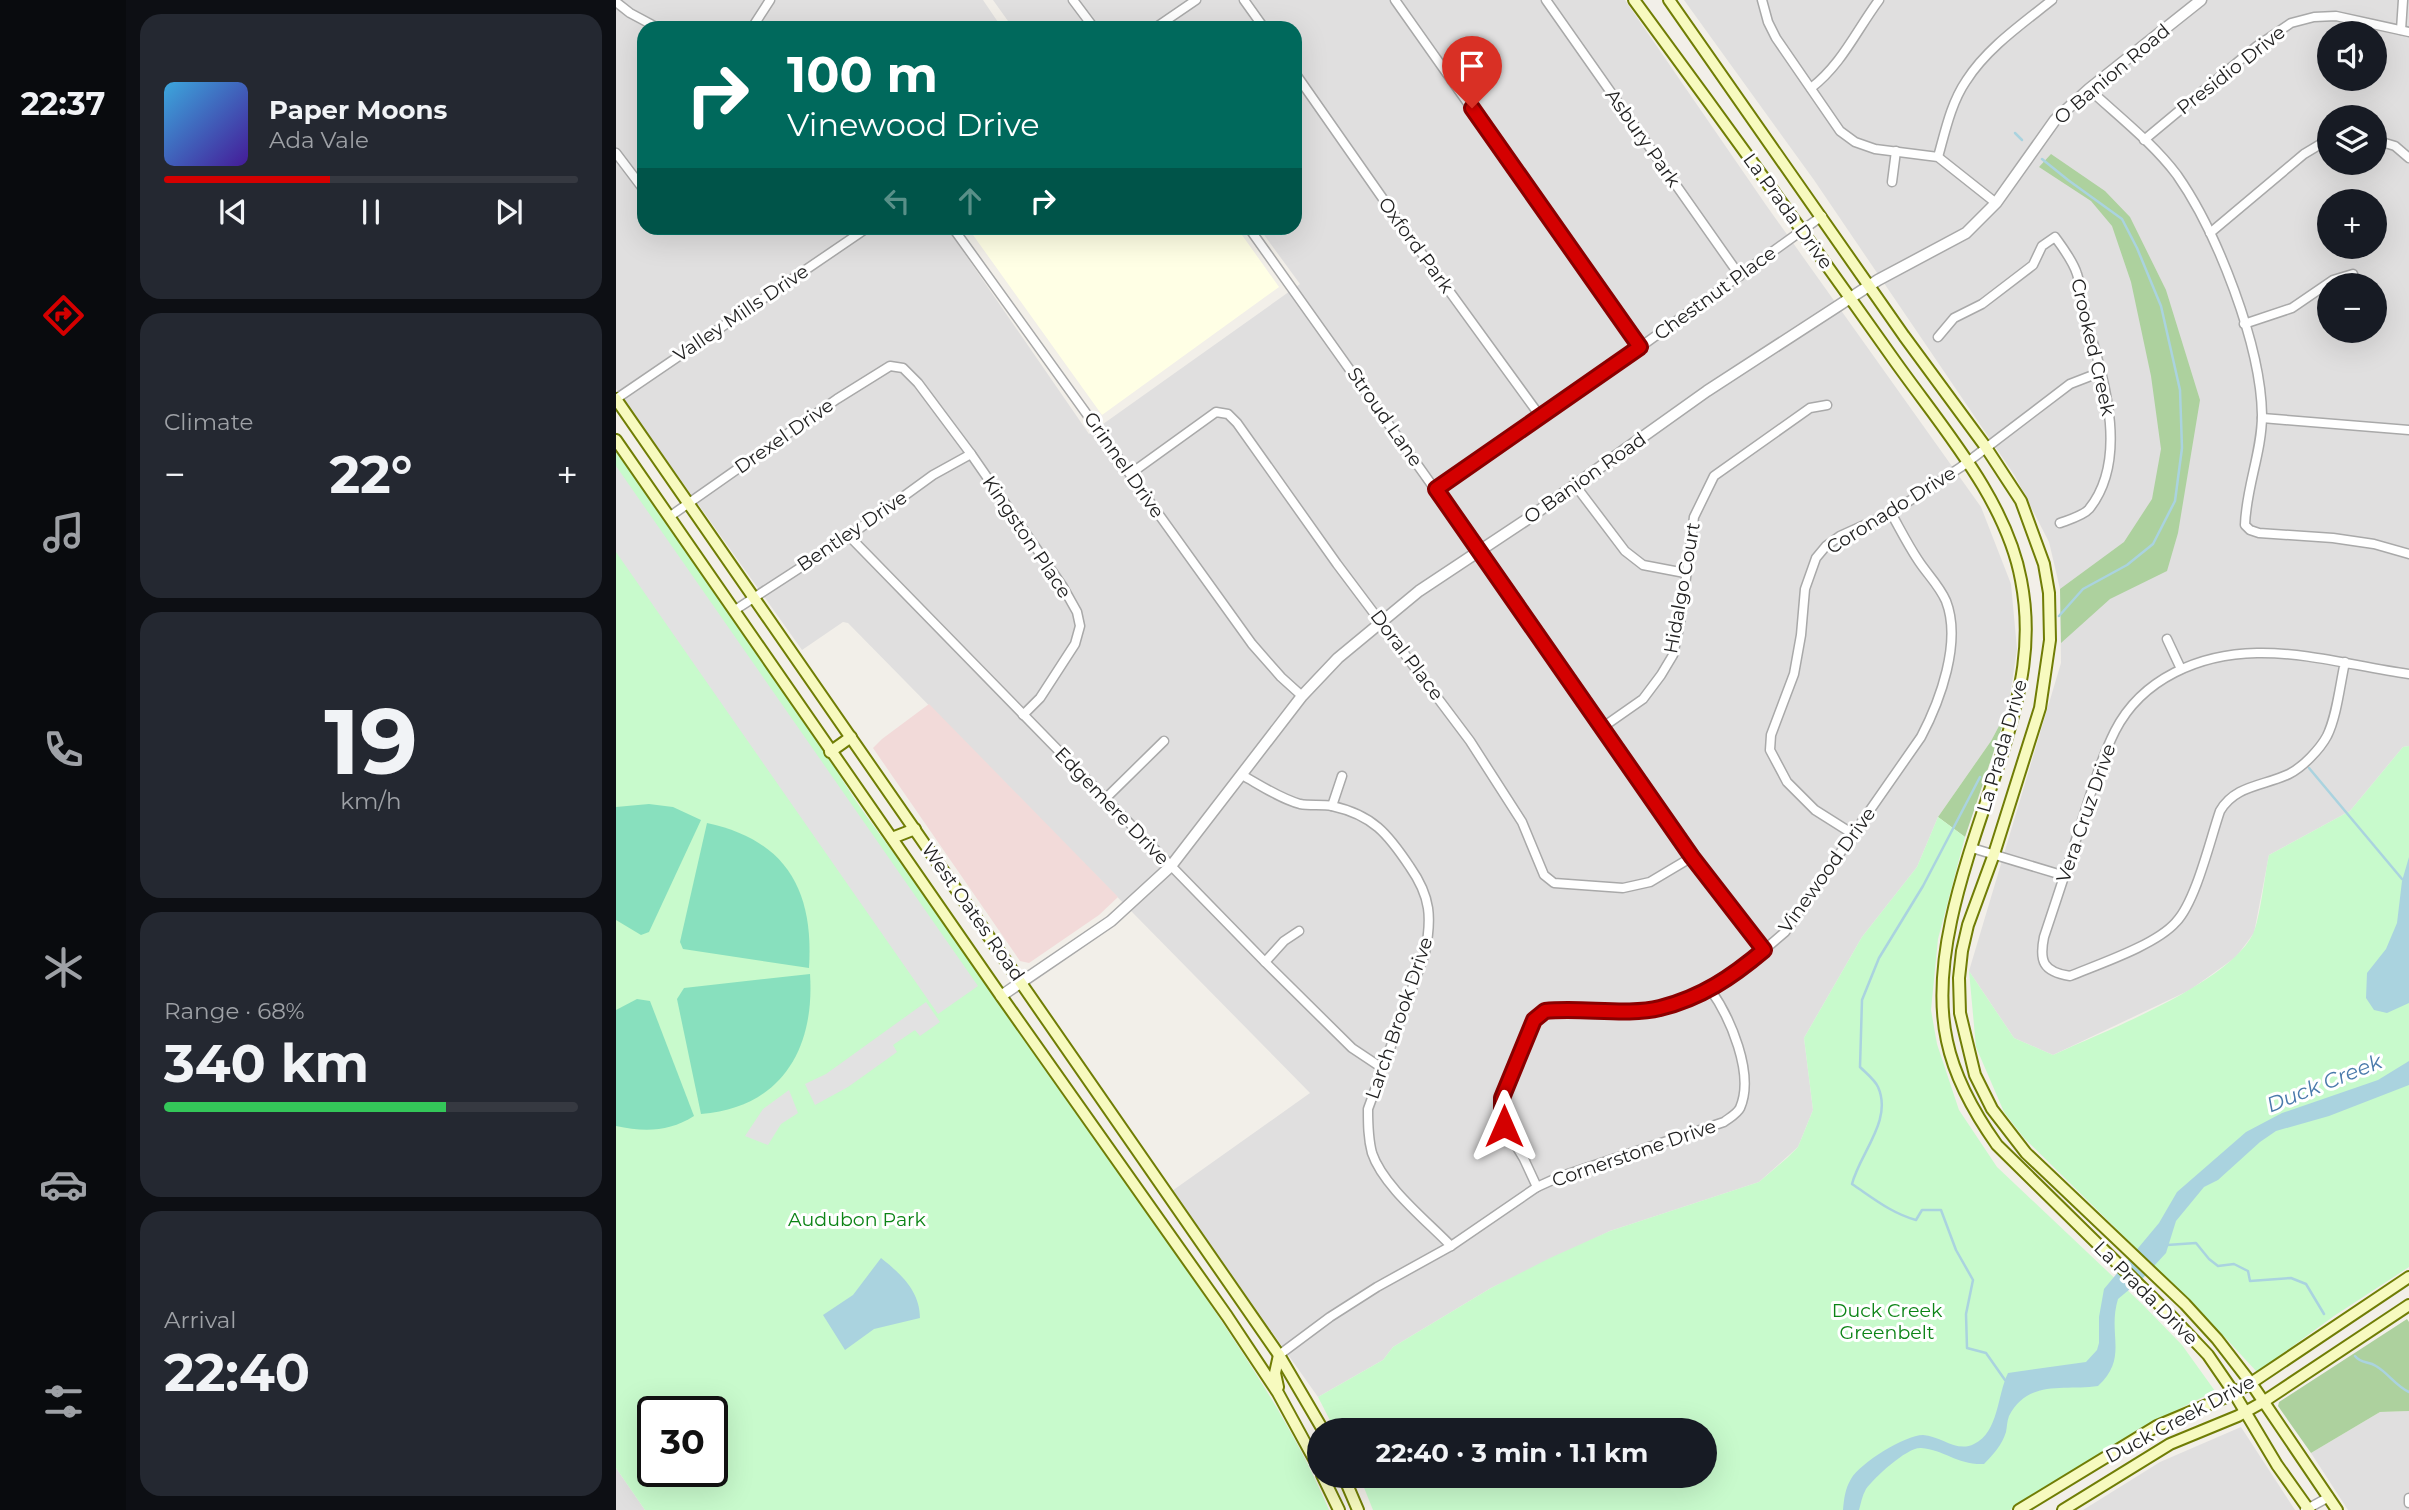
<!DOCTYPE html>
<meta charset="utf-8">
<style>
body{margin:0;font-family:Montserrat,sans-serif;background:#242831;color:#f1f3f6;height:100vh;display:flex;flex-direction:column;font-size:26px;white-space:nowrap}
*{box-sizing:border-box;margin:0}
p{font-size:23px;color:#9ea1a6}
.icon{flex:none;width:38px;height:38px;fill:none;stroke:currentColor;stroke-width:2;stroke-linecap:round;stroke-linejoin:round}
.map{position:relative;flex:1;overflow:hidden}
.panel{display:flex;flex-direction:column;gap:14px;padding:14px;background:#0d0f14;width:490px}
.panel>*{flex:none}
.hud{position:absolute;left:21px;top:21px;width:665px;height:214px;border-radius:21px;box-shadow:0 7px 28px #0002;background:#00695c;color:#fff;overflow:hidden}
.fabs{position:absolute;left:1701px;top:21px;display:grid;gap:14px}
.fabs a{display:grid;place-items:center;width:70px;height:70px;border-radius:50%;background:#171b24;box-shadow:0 7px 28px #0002;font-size:35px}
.speed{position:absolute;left:21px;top:1396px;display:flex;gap:14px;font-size:35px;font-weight:700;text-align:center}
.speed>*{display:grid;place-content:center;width:91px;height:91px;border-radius:50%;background:#171b24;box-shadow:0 7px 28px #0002;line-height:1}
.speed .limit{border:4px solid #111;border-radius:10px;background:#fff;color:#111}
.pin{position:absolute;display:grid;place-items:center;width:60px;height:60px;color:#fff;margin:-72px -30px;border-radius:50% 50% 50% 0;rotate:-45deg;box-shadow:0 0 7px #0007}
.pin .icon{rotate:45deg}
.me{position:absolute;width:77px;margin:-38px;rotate:0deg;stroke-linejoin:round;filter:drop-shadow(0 0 5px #0008)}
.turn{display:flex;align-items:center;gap:24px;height:147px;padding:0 35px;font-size:32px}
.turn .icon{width:91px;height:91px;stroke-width:2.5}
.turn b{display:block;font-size:49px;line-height:60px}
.lanes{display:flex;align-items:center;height:66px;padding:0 35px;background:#0003;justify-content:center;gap:35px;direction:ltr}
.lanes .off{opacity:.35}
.big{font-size:52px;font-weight:700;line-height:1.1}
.panel .tile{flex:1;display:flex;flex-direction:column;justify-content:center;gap:10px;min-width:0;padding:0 24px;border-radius:21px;background:#242831}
.panel .dial{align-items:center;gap:0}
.dial b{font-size:91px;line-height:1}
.song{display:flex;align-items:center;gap:21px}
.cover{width:84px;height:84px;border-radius:10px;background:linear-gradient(135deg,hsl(200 70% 55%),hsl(260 70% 35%))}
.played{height:7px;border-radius:4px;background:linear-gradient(90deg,#d40000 40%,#363941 40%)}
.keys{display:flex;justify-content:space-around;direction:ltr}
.heat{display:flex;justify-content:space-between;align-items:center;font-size:38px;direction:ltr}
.charge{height:10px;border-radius:5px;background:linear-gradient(90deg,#34c759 68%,#363941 0)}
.trip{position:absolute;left:691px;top:1418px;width:410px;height:70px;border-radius:35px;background:#171b24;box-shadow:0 7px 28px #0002;font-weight:700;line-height:70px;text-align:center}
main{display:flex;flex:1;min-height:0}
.dock{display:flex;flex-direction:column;width:126px;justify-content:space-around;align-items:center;background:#090b0e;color:#9ea1a6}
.dock .icon{width:49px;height:49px}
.dock .current{color:#d40000}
.dock b{font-size:32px;color:#f1f3f6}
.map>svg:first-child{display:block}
.residential{fill:#e0dfdf;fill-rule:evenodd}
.commercial{fill:#f2dad9}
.education{fill:#ffffe5}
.forest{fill:#add19e}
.park{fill:#c8facc;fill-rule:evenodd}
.pitch{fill:#88e0be}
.parking{fill:#e2e2e2}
.water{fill:#aad3df}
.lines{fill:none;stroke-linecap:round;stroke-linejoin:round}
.stream{stroke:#aad3df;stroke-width:2.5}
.minor-casing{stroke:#a9a9a9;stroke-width:11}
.tertiary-casing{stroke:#a9a9a9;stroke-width:13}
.secondary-casing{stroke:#707d05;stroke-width:14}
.minor{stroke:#fff;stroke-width:8}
.tertiary{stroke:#fff;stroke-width:10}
.secondary{stroke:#f7fabf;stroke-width:10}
.route-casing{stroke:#8a0000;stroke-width:18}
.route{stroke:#d40000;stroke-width:12}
.labels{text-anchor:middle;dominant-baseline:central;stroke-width:6;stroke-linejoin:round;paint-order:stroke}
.street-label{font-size:19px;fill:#222;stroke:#fff}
.park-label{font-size:19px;fill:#0c8416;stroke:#fff}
.water-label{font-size:21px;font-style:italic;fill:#4a7aab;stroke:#fff}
</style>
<main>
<nav class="dock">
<b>22:37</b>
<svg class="icon current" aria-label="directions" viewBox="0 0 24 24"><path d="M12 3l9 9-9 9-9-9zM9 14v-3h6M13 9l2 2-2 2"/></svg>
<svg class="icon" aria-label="music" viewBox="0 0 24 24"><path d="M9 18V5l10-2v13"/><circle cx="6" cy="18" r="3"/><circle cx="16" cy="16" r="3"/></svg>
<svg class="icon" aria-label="phone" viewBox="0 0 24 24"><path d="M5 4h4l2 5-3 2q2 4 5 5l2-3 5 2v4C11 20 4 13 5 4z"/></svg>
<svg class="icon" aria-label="climate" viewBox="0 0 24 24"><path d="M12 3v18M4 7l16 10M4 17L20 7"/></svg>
<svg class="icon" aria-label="car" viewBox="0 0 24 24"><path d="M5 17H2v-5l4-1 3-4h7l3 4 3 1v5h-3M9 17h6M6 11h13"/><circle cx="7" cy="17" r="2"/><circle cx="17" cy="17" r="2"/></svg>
<svg class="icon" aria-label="filters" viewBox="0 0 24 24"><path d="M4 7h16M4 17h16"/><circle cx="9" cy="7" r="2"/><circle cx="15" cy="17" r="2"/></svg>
</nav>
<section class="panel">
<div class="tile">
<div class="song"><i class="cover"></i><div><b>Paper Moons</b><p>Ada Vale</p></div></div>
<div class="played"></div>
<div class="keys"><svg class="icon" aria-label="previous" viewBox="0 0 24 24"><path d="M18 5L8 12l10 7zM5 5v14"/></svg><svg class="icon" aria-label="pause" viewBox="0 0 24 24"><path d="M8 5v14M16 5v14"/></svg><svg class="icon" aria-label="next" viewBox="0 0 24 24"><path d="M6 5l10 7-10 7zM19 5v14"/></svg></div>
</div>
<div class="tile"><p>Climate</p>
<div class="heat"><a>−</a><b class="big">22°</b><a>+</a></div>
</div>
<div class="tile dial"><b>19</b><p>km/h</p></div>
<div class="tile"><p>Range · 68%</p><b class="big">340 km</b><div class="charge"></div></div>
<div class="tile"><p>Arrival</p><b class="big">22:40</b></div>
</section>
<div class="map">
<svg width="1793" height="1510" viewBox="0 0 1793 1510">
<rect width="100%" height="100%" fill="#f2efe9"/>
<g class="residential">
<polygon points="0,0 367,0 386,28 28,28 28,228 331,228 473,434 684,284 643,228 679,228 679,28 397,28 377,0 1009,0 1150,205 1365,507 1395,584 1401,649 1392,709 1375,741 1322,817 1301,867 1246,937 1188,1038 1197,1110 1182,1147 1143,1182 994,1231 875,1288 777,1347 767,1360 702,1397 556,1191 694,1093 232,623 227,622 186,650 0,389"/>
<path d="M1068,0h725v746l-6,1 -53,64 -81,44 -15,78 -18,24 -46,33 -137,65 -39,-17 -45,-67 92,-308 -1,-74 -11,-47 -34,-66 -201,-296zM1713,33h46v46h-46zM1713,117h46v46h-46zM1713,201h46v46h-46zM1713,285h46v46h-46z"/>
<polygon points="1793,1411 1793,1510 1732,1510 1695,1453 1764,1412"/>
<polygon points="1625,1427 1679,1510 1467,1510 1544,1462"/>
<polygon points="0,1468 29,1510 0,1510"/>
</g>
<polygon class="commercial" points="313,704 502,897 483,915 413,963 404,961 257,748 266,739"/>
<polygon class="education" points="352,228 621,228 663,287 486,415"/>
<g class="forest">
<polygon points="1435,154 1489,191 1514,217 1550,290 1584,400 1562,533 1551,571 1494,599 1445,643 1444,589 1508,542 1536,499 1545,449 1535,376 1515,282 1496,226 1475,201 1423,167"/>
<polygon points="1392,709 1349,837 1322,817 1375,741"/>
<polygon points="1791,1319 1793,1322 1793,1411 1764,1412 1695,1453 1662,1406 1663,1402"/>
</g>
<g class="park">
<path d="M0,448l210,303c28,55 70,102 105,152 81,117 163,232 243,348 56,83 116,166 155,259h-684l-29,-42zM37,1412h59v60h-59z"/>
<path d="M1793,746v521l-75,49 -77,56 -51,-55 -182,-179 -20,-26 -28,-65 -7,-76 45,67 39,17c52,-24 175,-71 200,-121 7,-15 12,-61 16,-79l81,-44 53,-64z"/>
<polygon points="1322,817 1349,837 1322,939 1315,1010 1321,1044 1343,1110 1381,1167 1526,1304 1566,1345 1599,1391 1523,1429 1394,1510 757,1510 743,1475 1088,1475 1088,1430 719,1430 702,1397 767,1360 777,1347 875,1288 934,1258 994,1231 1143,1182 1171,1158 1182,1147 1197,1110 1188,1038 1246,937 1301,867"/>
</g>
<g class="pitch">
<polygon points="33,804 57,807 85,820 33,932 25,935 0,920 0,807"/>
<path d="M91,823c79,17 107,67 102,145l-126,-19 -3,-7z"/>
<path d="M194,974c5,75 -29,134 -109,140l-24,-115 7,-11z"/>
<path d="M21,999l13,2 44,115c-25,16 -50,16 -78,10v-116z"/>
</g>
<g class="parking">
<polygon points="0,466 362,986 322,1014 0,552"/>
<polygon points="310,1002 324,1022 304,1036 299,1030 277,1045 281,1052 232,1087 199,1105 189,1084 210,1074"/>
<polygon points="173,1090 182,1113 165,1124 152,1145 129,1136 147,1109"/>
</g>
<g class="water">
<polygon points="1793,857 1793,1003 1771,1013 1758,1010 1750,998 1751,973 1770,949 1781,923 1786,881"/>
<path d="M1793,1061v24l-80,31 -53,15 -16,11 -42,38 -14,7 -28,34 -10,32 -24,26 -24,20c-11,36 11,58 -20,87 -34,5 -70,-7 -89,30 -2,5 -2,11 -3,16 -4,13 -13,23 -22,32 -27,1 -39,-14 -63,-16 -14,-1 -47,30 -55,41 -4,7 -5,14 -7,21h-16c1,-11 2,-21 8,-31 9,-16 54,-44 72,-44 18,1 34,18 51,9 25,-12 23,-49 34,-71l78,-11 11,-12 2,-7v-26l5,-28 55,-66 18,-31 69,-60 36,-19 96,-33z"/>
<path d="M265,1258c20,16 39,33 39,60l-46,11 -29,21 -22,-35 30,-20z"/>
</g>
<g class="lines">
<g class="stream">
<polyline points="1399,133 1406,140"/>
<polyline points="1426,159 1452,180 1506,219 1521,248 1545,306 1564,390 1566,448 1559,501 1537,544 1511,565 1467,589 1443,616"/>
<polyline points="1693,768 1786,879"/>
<path d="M1364,777l-57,109 -44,72 -17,42 -2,67c6,6 15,13 18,20 15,33 -18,66 -26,97 21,14 39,29 64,36l6,-10h19l15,40 17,30 -7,34 1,34 19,5 19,27"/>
<polyline points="1551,1245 1580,1243 1593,1259 1602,1266 1618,1264 1632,1271 1634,1281 1675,1278 1690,1284 1708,1314"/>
<path d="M1739,1356c6,8 13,5 21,10 12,7 20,20 33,26"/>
</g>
<defs>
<g id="minor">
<polyline points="457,0 478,28"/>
<polyline points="628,0 648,28"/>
<polyline points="779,0 1024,347"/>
<polyline points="930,0 1124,276"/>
<polyline points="1146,0 1152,22 1160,38 1224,131 1239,142 1259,149 1322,157 1380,203"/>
<polyline points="0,2 14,13 42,28"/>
<polyline points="136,28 154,0"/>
<polyline points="539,28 580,0"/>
<polyline points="1785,30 1787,0"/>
<polyline points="679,73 786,226 924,416"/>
<path d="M1195,88c31,-24 45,-57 68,-88"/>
<path d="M1473,89c29,27 64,54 88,86 40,57 84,170 85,240 0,37 -16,73 -17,110l5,5 9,3 74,5 41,6 35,10"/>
<polyline points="1528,140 1641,46 1675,23 1698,17 1720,16 1793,32"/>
<polyline points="1759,140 1779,146 1793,158"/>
<polyline points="0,153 28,190"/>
<path d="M1322,157c7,-25 13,-54 28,-76 21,-33 56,-57 86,-81"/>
<polyline points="1276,182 1280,151"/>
<polyline points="337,228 636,644 665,677 686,696"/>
<polyline points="633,228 951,675 1076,857 1148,950"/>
<polyline points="1594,233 1688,154 1713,139"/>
<polyline points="1628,324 1676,308 1717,280 1737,274"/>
<path d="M1322,337l16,-19 28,-14 51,-39 9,-19 13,-9c8,11 18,24 22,37 5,15 5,32 10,48 16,55 43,136 2,187 -6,7 -21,11 -29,14"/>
<polyline points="0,399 251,228"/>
<polyline points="1646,418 1793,430"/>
<polyline points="514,474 600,412 612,414 621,423 721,564 854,741 906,822 928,875 938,883 1007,888 1034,882 1076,857"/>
<polyline points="959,485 1009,551 1027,565 1069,573"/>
<polyline points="820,489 977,381 1206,216"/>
<polyline points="53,517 221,399 274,366 287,368 302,383 355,454 447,587 461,612 464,626 459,644 424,698 407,715"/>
<polyline points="233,536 649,962 736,1048 766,1068"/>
<polyline points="119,610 233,536 317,475 355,454"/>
<polyline points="1551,639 1565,669"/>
<path d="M1729,662c-5,22 -8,54 -18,74 -7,13 -24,31 -38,38 -25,12 -54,11 -69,37 -10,29 -24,90 -44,111 -20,23 -77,42 -106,54 -27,-4 -31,-15 -26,-39 13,-39 26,-78 38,-116 10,-31 19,-62 33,-90 27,-53 85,-77 142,-78 51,-1 101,14 152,21"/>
<polyline points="987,727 1027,699 1045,675 1057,655 1064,623 1078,517 1098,476 1194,408 1211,405"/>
<path d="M626,775c18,10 37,23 58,29 10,2 22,0 32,2 41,9 56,28 78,61 21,30 22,51 15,86l-57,156c0,15 0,29 4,44 11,33 55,68 79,93"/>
<polyline points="489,799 548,741"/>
<polyline points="716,806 726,776"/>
<polyline points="1237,834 1199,810 1171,782 1154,750 1155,735 1178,674 1185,635 1189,589 1200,558 1210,546 1224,536 1275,513 1345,467 1454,384 1485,372"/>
<polyline points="1356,848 1449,876"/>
<polyline points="649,962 668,941 683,931"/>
<path d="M921,1187l-13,-28 -20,-33 -3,-11 1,-17 32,-78 11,-9 17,-2 98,-1 50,-19 24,-13 51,-44 136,-195c19,-36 41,-95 25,-136 -7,-16 -19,-27 -28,-41 -10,-15 -18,-31 -27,-47"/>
<path d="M663,1355l51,-38 47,-30 74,-41 86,-59 22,-10 165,-55c5,-4 13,-8 16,-14 15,-34 -10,-91 -30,-119"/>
<polyline points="1793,1498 1793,1503"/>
<polyline points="1689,1510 1713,1497"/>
</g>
<polyline id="tertiary" points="385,996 495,921 555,866 686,696 722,658 803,591 910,520 1091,391 1262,280 1350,233 1380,203 1439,120 1473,89 1585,0"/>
<g id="secondary">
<path d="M1018,0c87,118 173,237 258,357 47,67 114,141 129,223 12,61 0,112 -18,171 -27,86 -76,200 -56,290 8,38 28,73 50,104l175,172 36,38 26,38 43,72 32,45"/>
<polyline points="1053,0 1288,336 1369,446 1405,501 1428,564 1433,593 1434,640 1424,708 1378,854 1352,925 1346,951 1343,978 1344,1013 1359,1075 1376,1109 1410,1153 1569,1304 1601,1339 1635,1383 1721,1510"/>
<polyline points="0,399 663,1355 707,1430"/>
<polyline points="0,440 385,996 611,1316 662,1393 704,1470"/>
<polyline points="214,752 235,737"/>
<polyline points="276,838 299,829"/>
<polyline points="662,1387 659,1373 663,1355"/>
<polyline points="706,1475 723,1510"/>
<polyline points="727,1475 742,1510"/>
<polyline points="1403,1510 1541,1426 1610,1397 1635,1383 1793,1277"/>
<polyline points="1447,1510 1554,1444 1622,1416 1647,1402 1793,1305"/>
</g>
</defs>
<use href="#minor" class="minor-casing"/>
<use href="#tertiary" class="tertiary-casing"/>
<use href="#secondary" class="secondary-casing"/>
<use href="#minor" class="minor"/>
<use href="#tertiary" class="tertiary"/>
<use href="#secondary" class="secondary"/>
</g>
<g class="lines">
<defs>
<path id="route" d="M856,108l168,239 -204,142 256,368 72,93c-32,27 -63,48 -104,58 -32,8 -80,-1 -115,3l-11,9 -32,78v17l2,11"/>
</defs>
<use href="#route" class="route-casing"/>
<use href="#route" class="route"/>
</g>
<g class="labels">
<g class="street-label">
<text transform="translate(1615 70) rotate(-38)">Presidio Drive</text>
<text transform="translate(1496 74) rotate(-40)">O Banion Road</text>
<text transform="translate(1027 138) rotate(55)">Asbury Park</text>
<text transform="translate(1172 211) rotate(54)">La Prada Drive</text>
<text transform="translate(800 245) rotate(54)">Oxford Park</text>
<text transform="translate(1099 293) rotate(-36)">Chestnut Place</text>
<text transform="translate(125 313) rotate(-34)">Valley Mills Drive</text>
<text transform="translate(1477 347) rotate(77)">Crooked Creek</text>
<text transform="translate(769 417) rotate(55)">Stroud Lane</text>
<text transform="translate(168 436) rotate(-35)">Drexel Drive</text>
<text transform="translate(508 465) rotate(55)">Grinnel Drive</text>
<text transform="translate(969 478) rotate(-35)">O Banion Road</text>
<text transform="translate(1275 510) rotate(-32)">Coronado Drive</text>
<text transform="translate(236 531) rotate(-34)">Bentley Drive</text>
<text transform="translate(411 537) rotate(56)">Kingston Place</text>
<text transform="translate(1066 588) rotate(-80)">Hidalgo Court</text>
<text transform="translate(791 655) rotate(53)">Doral Place</text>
<text transform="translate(1386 746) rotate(-74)">La Prada Drive</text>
<text transform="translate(496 806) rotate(46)">Edgemere Drive</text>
<text transform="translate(1470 813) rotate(-71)">Vera Cruz Drive</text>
<text transform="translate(1211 870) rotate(-54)">Vinewood Drive</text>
<text transform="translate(357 912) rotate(55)">West Oates Road</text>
<text transform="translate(783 1018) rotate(-71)">Larch Brook Drive</text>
<text transform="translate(1018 1153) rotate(-19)">Cornerstone Drive</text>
<text transform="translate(1530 1293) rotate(45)">La Prada Drive</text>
<text transform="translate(1564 1419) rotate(-28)">Duck Creek Drive</text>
</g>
<g class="park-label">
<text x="241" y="1219">Audubon Park</text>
<text x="1271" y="1310">Duck Creek<tspan x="1271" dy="22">Greenbelt</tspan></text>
</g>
<g class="water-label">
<text transform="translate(1708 1083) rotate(-22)">Duck Creek</text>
</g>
</g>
</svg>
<div class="fabs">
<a><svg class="icon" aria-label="sound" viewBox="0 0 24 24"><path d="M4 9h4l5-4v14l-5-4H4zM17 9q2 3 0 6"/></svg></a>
<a><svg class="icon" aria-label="layers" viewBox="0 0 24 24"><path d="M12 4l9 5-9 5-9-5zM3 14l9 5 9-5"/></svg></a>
<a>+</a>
<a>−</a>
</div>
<div class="speed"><div class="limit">30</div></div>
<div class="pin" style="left:856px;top:108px;background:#d93025"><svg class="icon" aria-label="arrive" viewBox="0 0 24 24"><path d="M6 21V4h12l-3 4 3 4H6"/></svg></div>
<svg class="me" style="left:888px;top:1126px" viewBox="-20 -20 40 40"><path d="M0-17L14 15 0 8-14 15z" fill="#d40000" stroke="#fff" stroke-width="4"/></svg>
<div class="trip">22:40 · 3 min · 1.1 km</div>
<div class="hud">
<div class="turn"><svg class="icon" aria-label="right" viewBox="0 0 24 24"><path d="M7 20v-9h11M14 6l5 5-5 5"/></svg><div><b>100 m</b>Vinewood Drive</div></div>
<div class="lanes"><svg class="icon off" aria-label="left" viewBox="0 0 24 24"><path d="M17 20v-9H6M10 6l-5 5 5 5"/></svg><svg class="icon off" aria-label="ahead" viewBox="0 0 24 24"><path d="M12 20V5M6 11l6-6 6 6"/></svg><svg class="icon" aria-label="right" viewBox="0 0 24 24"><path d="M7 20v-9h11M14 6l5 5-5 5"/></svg></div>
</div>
</div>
</main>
